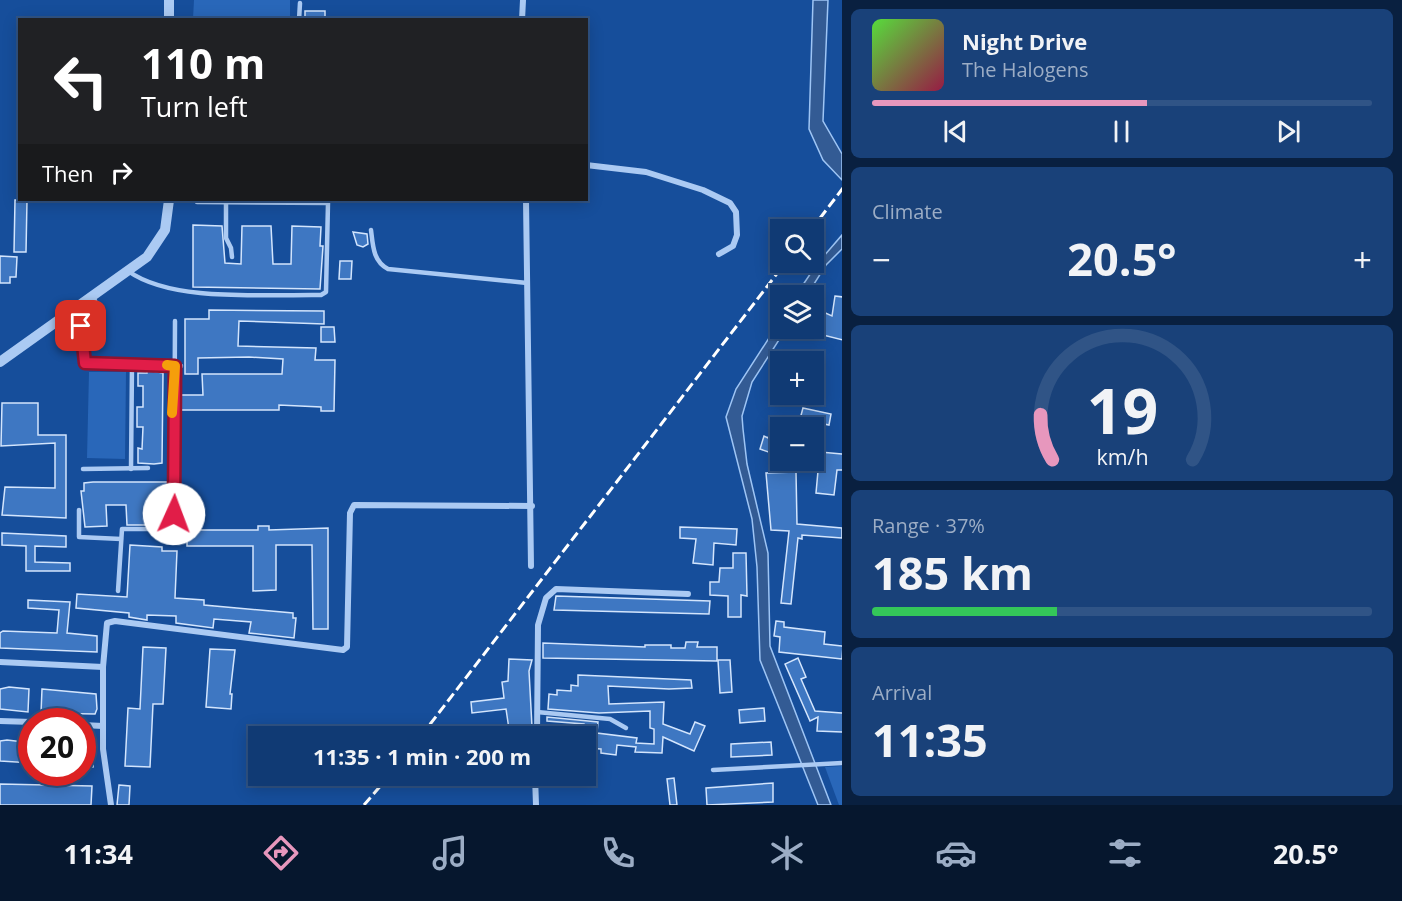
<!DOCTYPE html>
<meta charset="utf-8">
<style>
body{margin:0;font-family:"Open Sans",sans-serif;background:#194179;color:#f1f3f6;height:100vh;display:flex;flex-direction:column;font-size:22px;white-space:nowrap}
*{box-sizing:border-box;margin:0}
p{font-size:20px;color:#9cadc5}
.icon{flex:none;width:33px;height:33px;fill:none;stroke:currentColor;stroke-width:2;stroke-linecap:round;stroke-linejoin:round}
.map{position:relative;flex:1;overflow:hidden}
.side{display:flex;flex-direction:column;gap:9px;padding:9px;background:#092040;width:560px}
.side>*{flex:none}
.guide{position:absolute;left:18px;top:18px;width:570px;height:183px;border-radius:0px;box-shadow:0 3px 15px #0003,0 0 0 2px #305486;background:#202124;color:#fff;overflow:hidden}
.tools{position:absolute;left:770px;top:219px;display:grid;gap:12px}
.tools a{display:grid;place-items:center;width:54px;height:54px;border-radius:0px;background:#103a74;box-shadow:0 3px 15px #0003,0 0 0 2px #305486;font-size:30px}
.speed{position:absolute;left:18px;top:708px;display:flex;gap:12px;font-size:30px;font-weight:700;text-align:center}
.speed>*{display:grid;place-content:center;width:78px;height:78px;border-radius:50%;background:#103a74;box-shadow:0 3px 15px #0003,0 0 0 2px #305486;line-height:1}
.speed .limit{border:9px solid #d22;background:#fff;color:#111}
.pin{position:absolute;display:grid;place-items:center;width:51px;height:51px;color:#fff;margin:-26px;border-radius:12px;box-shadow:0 3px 9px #0006}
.me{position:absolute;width:66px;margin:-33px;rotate:2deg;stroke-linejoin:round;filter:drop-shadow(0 0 4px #0008)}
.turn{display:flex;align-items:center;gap:21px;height:126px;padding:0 24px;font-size:27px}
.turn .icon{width:78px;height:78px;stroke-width:2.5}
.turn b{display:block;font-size:42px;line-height:51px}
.then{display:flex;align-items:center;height:57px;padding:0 24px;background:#0003;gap:12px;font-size:22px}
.big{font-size:45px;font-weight:700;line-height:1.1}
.side .card{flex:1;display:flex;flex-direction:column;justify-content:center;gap:9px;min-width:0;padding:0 21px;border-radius:9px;background:#194179}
.side .dial{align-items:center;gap:0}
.dial svg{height:156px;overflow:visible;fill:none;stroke:#305486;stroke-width:7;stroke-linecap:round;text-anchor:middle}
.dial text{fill:#f1f3f6;stroke:none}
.song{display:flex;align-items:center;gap:18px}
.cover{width:72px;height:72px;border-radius:9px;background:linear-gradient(135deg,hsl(110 70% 55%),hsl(340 70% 35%))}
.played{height:6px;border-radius:3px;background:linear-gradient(90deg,#e797bd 55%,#305486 55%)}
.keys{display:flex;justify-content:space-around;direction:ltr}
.heat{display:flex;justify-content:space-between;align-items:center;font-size:33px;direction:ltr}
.charge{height:9px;border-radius:4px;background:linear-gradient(90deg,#34c759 37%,#305486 0)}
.trip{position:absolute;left:248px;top:726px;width:348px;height:60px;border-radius:0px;background:#103a74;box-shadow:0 3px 15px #0003,0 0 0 2px #305486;font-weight:700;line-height:60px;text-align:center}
.dock{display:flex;height:96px;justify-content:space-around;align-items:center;background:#06172e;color:#9cadc5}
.dock .icon{width:42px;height:42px}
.dock .on{color:#e797bd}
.dock b{font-size:27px;color:#f1f3f6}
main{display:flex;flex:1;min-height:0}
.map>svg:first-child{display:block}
.green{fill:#2967b9}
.water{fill:#335b94;stroke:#9ec5f5;stroke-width:1.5}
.building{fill:#3e77c2;stroke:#d3e5fd;stroke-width:1.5}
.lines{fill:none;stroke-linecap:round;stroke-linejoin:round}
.service{stroke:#abcaf3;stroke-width:4.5}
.minor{stroke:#abcaf3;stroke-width:6}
.tertiary{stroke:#abcaf3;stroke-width:10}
.rail{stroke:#fff;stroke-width:3;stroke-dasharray:10 4.5;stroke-linecap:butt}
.route-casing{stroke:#92132f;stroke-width:15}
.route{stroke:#e11d48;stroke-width:10}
.slow{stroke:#f59e0b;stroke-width:10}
</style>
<main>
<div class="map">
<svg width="843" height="805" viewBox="0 0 843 805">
<rect width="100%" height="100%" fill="#164e9b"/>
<g class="green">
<polygon points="194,0 290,0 290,19 193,19"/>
<polygon points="89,372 126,372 125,459 87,458"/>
<polygon points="842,766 842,805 839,805 825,767"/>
</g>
<g class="water">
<polygon points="813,0 828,0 823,121 842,154 842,180 823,160 809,129"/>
<polygon points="842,235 842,249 826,265 807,295 796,295 817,264"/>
<polygon points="780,321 780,328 786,329 752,382 742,416 743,429 747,464 768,553 770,646 831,805 818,805 760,660 757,567 752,519 726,417 736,389"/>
</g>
<g class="building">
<rect x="305" y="11" width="20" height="9"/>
<polygon points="15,200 27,200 26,252 14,252"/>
<polygon points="193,225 222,226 225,263 241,264 242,226 271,226 273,264 291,264 292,226 321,227 320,246 323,246 320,289 193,287"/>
<polygon points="353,232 367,234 368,244 363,247 357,245"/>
<polygon points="0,256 17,257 16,277 10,277 10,283 0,283"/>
<polygon points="340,261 352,261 351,279 339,279"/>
<polygon points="835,296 843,297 843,340 811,332 821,311 832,316"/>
<polygon points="209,310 324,311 324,324 239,321 238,346 316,348 315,360 335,360 334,411 321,411 321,407 279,405 279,410 181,410 181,395 203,395 202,374 282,374 283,359 249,357 198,358 198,374 185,374 185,319 209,319"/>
<polygon points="321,327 334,327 335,342 321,342"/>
<polygon points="147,370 163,373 162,463 154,464 138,463 138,448 142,449 143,427 137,427 137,407 143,407 143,386 138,386 138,373 147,373"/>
<polygon points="2,403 38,403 38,435 66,435 66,518 2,515 5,487 55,488 55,443 1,446"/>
<polygon points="803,408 831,414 829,425 800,419"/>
<polygon points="773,424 780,426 780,456 760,449 764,436 768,438"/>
<polygon points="820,452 843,454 843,470 837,470 834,495 816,493 818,471 820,471 818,470"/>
<polygon points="796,472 797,524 842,528 842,538 802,535 802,539 798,538 791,604 781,603 789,531 771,530 766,473"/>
<polygon points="93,482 169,482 170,506 154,506 154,525 127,525 126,505 106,505 107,526 85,527 81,491 84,491 84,483"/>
<polygon points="167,526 201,530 258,530 258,526 269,526 269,530 328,528 328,629 313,629 312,545 276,545 276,590 253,591 253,546 187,546 187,536 167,536"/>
<polygon points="680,527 737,529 736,545 714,543 713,565 693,563 696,539 680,538"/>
<polygon points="2,533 66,536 66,547 35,546 35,562 70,563 70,571 26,571 26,546 2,545"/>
<polygon points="130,545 162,547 162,551 177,551 175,598 204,600 204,605 293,613 293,618 296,618 294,638 249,633 251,622 214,619 213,628 176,623 176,616 147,615 147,620 129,617 129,613 76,608 77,594 127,597"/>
<polygon points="733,553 746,553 747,596 741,595 741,617 728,617 728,596 710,595 710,582 719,582 720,568 733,568"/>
<polygon points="556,596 710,601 709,614 554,610"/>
<polygon points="28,600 70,602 67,633 97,636 97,652 0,648 0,633 3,631 57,633 59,610 28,608"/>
<polygon points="776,621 784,622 784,627 825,632 824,644 843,646 842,659 779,652 780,637 774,636"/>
<polygon points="686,642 698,642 697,647 717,647 717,661 543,658 543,643 645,647 645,645 671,645 671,648 685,648"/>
<polygon points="143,647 166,648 163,704 153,704 150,767 125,766 128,708 140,709"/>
<polygon points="210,649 235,650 230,694 232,694 231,709 206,707"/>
<polygon points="798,658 806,677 801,679 815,711 843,713 843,732 817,731 818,717 810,721 785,664"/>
<polygon points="509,659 532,660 529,671 532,727 509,729 506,709 472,713 471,702 504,698 502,682 508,681"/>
<polygon points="718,660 730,660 732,692 720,693"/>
<polygon points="578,675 691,680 692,688 669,689 608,686 609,704 664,702 663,724 690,734 695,722 705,726 694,751 663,737 662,753 635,752 636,747 617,745 616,755 601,753 601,749 585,748 584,724 547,721 547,717 598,722 597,733 637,738 636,743 654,744 654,729 650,728 650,711 599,713 548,709 549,694 557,695 557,690 571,691 571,685 578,686"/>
<polygon points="9,687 29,689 28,712 0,709 0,689"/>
<polygon points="42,689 96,694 97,709 95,714 41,713"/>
<polygon points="764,708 765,721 740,723 739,710"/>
<polygon points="7,740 32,743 32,763 0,761 0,741"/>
<polygon points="771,742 772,755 731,757 731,744"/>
<polygon points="82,746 94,747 93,767 82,766"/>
<polygon points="674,778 677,805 670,805 667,779"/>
<polygon points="773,783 773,802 707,805 706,788"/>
<polygon points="0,784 92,786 91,805 0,805"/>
<polygon points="119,785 130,786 129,805 117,805"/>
</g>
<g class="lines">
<g class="service">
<polyline points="299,20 300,3"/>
<polyline points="226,203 226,238 231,248 232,257"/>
<path d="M371,230c2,16 2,31 17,39l139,14"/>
<path d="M128,271c45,32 137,23 193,24l5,-3 2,-89 -131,-1v-2"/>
<polyline points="62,320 81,326 92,321 97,307 93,295"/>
<polyline points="81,326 85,363 181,366"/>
<polyline points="83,469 148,468"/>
<polyline points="131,469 132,364"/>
<polyline points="79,510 79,537 121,539"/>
<polyline points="118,591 122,529 159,529 162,522 174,515 175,321"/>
<polyline points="537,712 610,719 626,728"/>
<polyline points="713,770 843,763"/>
</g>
<g class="minor">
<polyline points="522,20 523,0"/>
<polyline points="586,165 646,172 703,190 730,203 736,212 737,235 733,246 719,254"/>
<polyline points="526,200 531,566"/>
<polyline points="0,662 103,667"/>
<polyline points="0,721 32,722"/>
<polyline points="82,725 103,726"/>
<polyline points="537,736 538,625 546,598 556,589 688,594"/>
<polyline points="535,776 536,805"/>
<polyline points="111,805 103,749 103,667 107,623 115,621 343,650 347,647 350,513 354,505 532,506"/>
</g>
<g class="tertiary">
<polyline points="169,0 169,20"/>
<polyline points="0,362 147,257 165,230 169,200"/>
</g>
<g class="rail">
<polyline points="811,230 843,188"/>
<polyline points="421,736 786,262"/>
<polyline points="364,805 389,776"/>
</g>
</g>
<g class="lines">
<defs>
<polyline id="route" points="81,326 85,363 175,366 174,514"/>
</defs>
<use href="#route" class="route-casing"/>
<use href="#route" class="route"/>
<polyline class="slow" points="167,365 175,366 172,413"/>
</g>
</svg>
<div class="tools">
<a><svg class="icon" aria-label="search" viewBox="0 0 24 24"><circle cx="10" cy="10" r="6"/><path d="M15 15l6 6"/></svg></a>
<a><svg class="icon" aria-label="layers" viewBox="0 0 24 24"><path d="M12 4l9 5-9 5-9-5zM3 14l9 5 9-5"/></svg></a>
<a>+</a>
<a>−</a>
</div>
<div class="speed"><div class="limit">20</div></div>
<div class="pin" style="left:81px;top:326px;background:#d93025"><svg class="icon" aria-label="arrive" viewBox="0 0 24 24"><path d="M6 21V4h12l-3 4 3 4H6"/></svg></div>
<svg class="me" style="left:174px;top:514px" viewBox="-20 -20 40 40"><circle r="19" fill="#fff"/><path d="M0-13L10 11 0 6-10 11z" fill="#e11d48"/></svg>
<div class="trip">11:35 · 1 min · 200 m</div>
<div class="guide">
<div class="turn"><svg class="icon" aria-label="left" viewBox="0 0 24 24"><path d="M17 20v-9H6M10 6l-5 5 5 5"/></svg><div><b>110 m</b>Turn left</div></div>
<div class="then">Then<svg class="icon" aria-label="right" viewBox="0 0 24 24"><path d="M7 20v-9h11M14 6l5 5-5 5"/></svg></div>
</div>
</div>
<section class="side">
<div class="card">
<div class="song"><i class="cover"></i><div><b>Night Drive</b><p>The Halogens</p></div></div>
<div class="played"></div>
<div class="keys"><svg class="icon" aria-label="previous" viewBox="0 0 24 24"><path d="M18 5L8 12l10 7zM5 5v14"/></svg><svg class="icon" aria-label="pause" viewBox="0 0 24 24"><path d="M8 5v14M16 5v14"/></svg><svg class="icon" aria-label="next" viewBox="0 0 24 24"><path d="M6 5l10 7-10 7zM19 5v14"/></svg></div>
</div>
<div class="card"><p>Climate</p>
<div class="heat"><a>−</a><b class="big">20.5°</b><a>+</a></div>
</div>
<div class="card dial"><svg viewBox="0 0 100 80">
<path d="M14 69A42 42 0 1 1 86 69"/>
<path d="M14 69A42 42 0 0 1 8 46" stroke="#e797bd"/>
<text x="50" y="56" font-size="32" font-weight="700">19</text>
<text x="50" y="72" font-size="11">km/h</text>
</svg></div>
<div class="card"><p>Range · 37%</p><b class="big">185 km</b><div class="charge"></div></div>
<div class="card"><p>Arrival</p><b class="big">11:35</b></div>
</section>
</main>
<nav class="dock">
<b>11:34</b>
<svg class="icon on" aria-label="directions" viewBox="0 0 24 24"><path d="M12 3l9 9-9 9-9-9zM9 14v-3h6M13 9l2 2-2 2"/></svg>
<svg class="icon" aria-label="music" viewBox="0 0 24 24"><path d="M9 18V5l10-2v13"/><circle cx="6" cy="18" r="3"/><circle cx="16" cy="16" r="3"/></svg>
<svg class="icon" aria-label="phone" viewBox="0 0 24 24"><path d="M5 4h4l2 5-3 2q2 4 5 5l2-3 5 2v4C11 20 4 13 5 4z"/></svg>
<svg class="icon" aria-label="climate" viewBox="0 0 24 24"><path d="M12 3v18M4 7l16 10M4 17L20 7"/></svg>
<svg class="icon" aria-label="car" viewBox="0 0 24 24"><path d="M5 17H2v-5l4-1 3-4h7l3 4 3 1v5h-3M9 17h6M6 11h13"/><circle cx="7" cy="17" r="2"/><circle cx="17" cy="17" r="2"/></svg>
<svg class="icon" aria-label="filters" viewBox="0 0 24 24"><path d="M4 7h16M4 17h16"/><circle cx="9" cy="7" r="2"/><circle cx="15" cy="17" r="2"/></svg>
<b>20.5°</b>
</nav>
